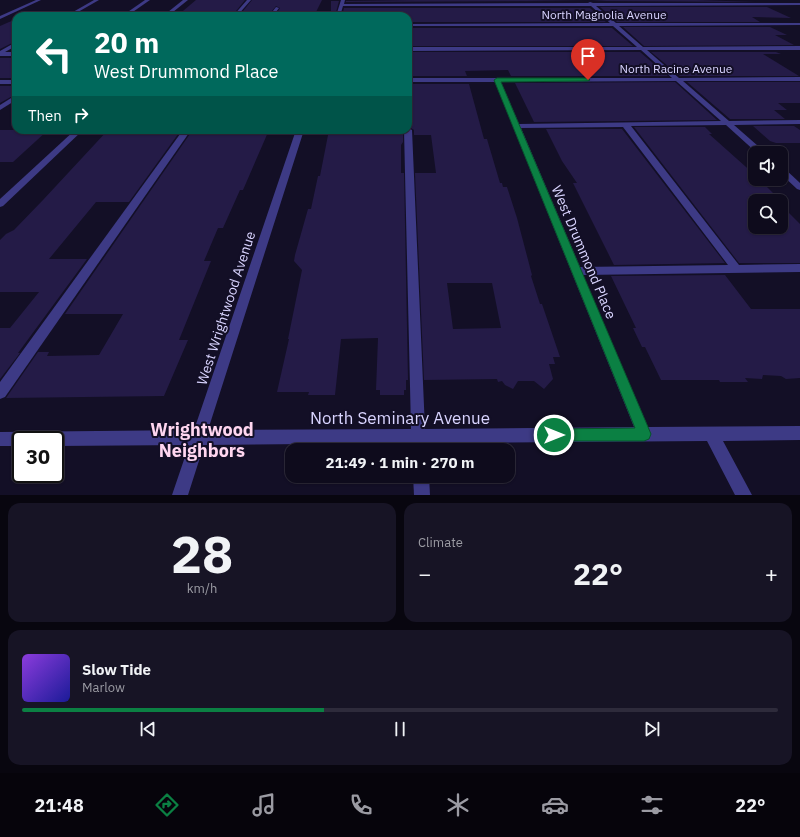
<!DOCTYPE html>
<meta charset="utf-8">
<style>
body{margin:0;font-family:"IBM Plex Sans",sans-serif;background:#171425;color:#f1f3f6;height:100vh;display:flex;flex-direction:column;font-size:15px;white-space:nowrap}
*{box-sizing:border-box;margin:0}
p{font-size:13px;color:#9b9ba3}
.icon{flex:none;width:22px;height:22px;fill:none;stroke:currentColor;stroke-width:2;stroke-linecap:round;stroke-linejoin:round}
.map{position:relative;height:495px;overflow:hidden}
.panel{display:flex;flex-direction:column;gap:8px;padding:8px;background:#08060f;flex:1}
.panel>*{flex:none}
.banner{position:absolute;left:12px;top:12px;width:400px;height:122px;border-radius:12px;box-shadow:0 1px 3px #0004,0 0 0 1px #2e2b3b;background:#00695c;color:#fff;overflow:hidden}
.controls{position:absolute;left:748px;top:146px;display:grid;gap:8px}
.controls a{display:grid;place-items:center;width:40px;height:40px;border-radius:8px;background:#0e0b1c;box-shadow:0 1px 3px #0004,0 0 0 1px #2e2b3b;font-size:20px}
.speed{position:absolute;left:12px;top:431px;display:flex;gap:8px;font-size:20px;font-weight:700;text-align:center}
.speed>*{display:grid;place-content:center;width:52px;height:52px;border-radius:50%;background:#0e0b1c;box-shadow:0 1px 3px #0004,0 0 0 1px #2e2b3b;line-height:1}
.speed .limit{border:2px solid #111;border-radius:6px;background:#fff;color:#111}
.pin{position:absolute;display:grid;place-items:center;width:34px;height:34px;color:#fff;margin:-41px -17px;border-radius:50% 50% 50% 0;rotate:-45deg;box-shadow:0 0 4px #0007}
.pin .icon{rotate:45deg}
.me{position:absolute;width:44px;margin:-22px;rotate:90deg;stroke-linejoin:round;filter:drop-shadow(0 0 3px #0008)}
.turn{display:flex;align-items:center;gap:14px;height:84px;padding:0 16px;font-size:18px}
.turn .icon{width:52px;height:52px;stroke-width:2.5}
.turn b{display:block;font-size:28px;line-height:34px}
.then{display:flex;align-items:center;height:38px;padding:0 16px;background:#0003;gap:8px;font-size:15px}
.big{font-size:30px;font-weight:700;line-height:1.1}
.panel .widget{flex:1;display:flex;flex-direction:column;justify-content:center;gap:6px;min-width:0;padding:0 14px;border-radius:12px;background:#171425}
.panel .dial{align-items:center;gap:0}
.dial b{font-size:52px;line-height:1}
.song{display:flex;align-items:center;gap:12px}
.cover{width:48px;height:48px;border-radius:6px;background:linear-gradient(135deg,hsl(270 70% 55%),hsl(240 70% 35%))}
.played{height:4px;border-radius:2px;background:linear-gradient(90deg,#0b8043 40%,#2e2b3b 40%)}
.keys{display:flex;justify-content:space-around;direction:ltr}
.heat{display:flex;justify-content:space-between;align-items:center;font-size:22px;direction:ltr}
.panel .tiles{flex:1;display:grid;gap:8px;grid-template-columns:1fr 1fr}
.widget:last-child{grid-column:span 2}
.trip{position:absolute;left:285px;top:443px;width:230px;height:40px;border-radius:12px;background:#0e0b1c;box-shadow:0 1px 3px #0004,0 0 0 1px #2e2b3b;font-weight:700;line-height:40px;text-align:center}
.tab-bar{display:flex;height:64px;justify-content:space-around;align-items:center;background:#06040b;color:#9b9ba3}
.tab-bar .icon{width:28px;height:28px}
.tab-bar .current{color:#0b8043}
.tab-bar b{font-size:18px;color:#f1f3f6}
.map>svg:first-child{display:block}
.building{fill:#241b47;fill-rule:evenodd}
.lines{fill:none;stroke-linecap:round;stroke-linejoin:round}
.minor{fill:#3d3a85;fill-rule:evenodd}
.route{fill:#0b8043;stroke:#07532c}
.labels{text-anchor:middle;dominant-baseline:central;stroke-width:4;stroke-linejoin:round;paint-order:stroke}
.far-street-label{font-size:12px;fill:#d9d4ff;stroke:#130f26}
.street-label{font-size:14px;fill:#d9d4ff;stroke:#130f26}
.near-street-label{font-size:17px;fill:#d9d4ff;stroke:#130f26}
.near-neighbourhood-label{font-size:18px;font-weight:bold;fill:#ffd6f0;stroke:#130f26}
</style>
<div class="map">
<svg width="800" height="495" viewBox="0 0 800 495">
<rect width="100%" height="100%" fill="#130f26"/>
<g class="building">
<polygon points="196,0 245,0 232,16 177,16"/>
<polygon points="252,0 322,0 314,16 275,16 280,8 276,6 268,16 239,16"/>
<polygon points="414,0 528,0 589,1 346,2 346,1"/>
<polygon points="697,0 756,2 591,1 606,0"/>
<polygon points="331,1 339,1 335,16 331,16"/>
<polygon points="600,7 767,7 791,18 752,17 760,22 617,22"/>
<polygon points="344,8 590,8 606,22 408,22 408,16 342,16"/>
<polygon points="16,19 16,41 0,49 0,26"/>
<polygon points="623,27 770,27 787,35 775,35 794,45 644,46"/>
<polygon points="408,28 612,28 633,46 408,46"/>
<polygon points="408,52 640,52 668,76 511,76 508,70 465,71 467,76 410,76 410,71 408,71"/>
<polygon points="651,52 776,52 781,54 763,54 799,76 680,76"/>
<rect x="0" y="58" width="16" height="20"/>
<polygon points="675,82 717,120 534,122 515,83"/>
<polygon points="687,82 800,82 800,103 778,103 787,110 774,110 785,119 730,119"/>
<path d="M411,84h58l15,55h3l13,44h2l1,4h4l10,31 15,57 -1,1 9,28h2l18,53h-7l2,7h-6l4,15 -9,10 -10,-8h-16l-5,8 -8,-4 -3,-4 -4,1 -1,-3 -73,1 -9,-207h21l-5,-38h-17v-5l-3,-2 -1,-17h3zM447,283h45l9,45 -48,1z"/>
<polygon points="0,86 16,86 16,94 0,103"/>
<polygon points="753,126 794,126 800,130 800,143 776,143 770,141"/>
<polygon points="634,127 705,127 712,134 709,134 755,175 755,179 759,179 785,205 781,205 781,201 755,201 755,227 781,227 781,205 800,224 800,263 739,263"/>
<polygon points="546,129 622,129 725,263 614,265 573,183 577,183 562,161"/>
<polygon points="0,130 48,130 13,162 0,162"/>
<polygon points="108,130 181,130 129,202 96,202 49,259 87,259 18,353 20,353 0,379 0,328 10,328 39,292 0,292 0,240 6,234 14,230 43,200"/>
<polygon points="269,130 243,190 240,190 223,228 218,228 204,261 211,261 179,340 188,340 164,396 6,398 38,352 49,352 47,356 99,355 123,314 65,314 192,131"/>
<polygon points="329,130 403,130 403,142 401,145 401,173 404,173 408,380 406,380 406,390 404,390 404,395 380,395 380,390 376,390 378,338 341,339 335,395 308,395 309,392 277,392 289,339 288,339 302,270 294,261 295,255 308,209 311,209 318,176 320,176"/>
<polygon points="725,275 751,309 800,309 800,378 786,379 781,376 763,375 762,379 745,378 748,382 720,382 719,380 661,380 645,347 642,347 633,328 636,328 611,276"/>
</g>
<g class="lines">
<g class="minor">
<polygon points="36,0 41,0 0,19 0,16"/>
<polygon points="94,0 99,0 71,16 66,16"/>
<polygon points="145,0 150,0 127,16 122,16"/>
<polygon points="183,0 188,0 168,16 163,16"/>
<polygon points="247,0 251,0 237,16 233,16"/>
<path d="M341,0h4l-1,4 244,-1 2,-1 3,1h207v2l-204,1 20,17h184v2l-181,1 24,21 157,-1v4h-153l32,28 121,-1v4h-117l46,40 71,-1v4l-66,1 32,28h-9l-31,-28 -95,1 108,139 61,-1v8l-217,3 65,152 152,-1v14l-77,1 29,54h-17l-28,-54 -281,2v7h-14l-1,-7 -207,2 -16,50h-16l17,-50 -134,1v-6h-34v6h-21v-14l194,-2 102,-300h8l-96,300 203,-1 -7,-299h4v-2l4,2 13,299 209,-2 -139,-345h-87v-4h264l-31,-28 -233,1v-4h229l-24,-21h-205v-2l202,-1 -19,-17h-248l-3,10h-4zM676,81l45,40 -202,3 -18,-42zM623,127l105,138 -148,2 -59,-139z"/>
<polygon points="276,7 279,8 273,16 269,16"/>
<polygon points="16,42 16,46 5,52 16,52 16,56 0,56 0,51"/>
<rect x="0" y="80" width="16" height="4"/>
<polygon points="16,95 16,100 0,110 0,105"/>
<polygon points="75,130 83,130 3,206 0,207 0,199"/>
<polygon points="183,130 191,130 5,397 0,399 0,382"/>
<polygon points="781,168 784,168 800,183 800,190 797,189 781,174"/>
<polygon points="413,476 429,476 430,495 414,495"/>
</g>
</g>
<polygon class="route" points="497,78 588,78 590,80 588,81 501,82 651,434 649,439 644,441 554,441 549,440 547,435 549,430 554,429 635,428 494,80"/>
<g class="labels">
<g class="far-street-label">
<text x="604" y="14">North Magnolia Avenue</text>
<text x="676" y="68">North Racine Avenue</text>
</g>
<g class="street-label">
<text transform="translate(584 252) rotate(67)">West Drummond Place</text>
<text transform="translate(226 308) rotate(-72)">West Wrightwood Avenue</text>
</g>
<g class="near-street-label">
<text x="400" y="418">North Seminary Avenue</text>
</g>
<g class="near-neighbourhood-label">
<text x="202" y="429">Wrightwood<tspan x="202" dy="21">Neighbors</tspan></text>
</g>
</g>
</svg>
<div class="controls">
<a><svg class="icon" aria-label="sound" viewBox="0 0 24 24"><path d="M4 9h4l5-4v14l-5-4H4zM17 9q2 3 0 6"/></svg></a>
<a><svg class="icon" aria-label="search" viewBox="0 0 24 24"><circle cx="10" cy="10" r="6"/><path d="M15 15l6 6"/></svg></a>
</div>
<div class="speed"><div class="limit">30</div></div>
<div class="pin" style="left:588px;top:80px;background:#d93025"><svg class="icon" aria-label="arrive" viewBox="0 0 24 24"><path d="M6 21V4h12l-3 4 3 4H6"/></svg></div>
<svg class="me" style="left:554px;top:435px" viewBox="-20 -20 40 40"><circle r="17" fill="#0b8043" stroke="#fff" stroke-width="3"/><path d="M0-11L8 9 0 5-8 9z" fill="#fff"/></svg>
<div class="trip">21:49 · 1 min · 270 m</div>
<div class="banner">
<div class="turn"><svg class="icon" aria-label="left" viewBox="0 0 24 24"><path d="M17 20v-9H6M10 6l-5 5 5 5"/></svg><div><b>20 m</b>West Drummond Place</div></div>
<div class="then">Then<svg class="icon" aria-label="right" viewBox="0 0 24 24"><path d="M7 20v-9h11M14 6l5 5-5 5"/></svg></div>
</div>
</div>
<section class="panel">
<div class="tiles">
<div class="widget dial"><b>28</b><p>km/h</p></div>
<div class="widget"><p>Climate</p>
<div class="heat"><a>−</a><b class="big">22°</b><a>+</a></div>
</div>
<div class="widget">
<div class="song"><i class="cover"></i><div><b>Slow Tide</b><p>Marlow</p></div></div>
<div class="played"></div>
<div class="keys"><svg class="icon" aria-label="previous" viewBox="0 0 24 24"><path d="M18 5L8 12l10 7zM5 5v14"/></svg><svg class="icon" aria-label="pause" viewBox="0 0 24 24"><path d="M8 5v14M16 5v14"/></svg><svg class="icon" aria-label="next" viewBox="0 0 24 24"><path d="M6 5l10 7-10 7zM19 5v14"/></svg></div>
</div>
</div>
</section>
<nav class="tab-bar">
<b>21:48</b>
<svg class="icon current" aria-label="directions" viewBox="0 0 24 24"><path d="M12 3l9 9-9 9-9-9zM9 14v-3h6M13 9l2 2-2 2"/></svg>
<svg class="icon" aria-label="music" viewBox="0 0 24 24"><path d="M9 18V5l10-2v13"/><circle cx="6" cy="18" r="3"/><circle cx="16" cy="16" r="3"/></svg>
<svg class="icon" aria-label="phone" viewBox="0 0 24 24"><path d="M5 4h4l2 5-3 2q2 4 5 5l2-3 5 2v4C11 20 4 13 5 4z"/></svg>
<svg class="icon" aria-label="climate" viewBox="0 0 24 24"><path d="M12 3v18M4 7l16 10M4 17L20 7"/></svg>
<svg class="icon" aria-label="car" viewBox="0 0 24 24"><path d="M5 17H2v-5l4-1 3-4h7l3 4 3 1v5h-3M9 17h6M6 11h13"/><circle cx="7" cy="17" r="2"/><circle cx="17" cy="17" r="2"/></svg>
<svg class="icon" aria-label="filters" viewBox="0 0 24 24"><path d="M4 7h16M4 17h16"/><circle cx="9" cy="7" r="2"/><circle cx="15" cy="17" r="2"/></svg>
<b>22°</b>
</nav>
